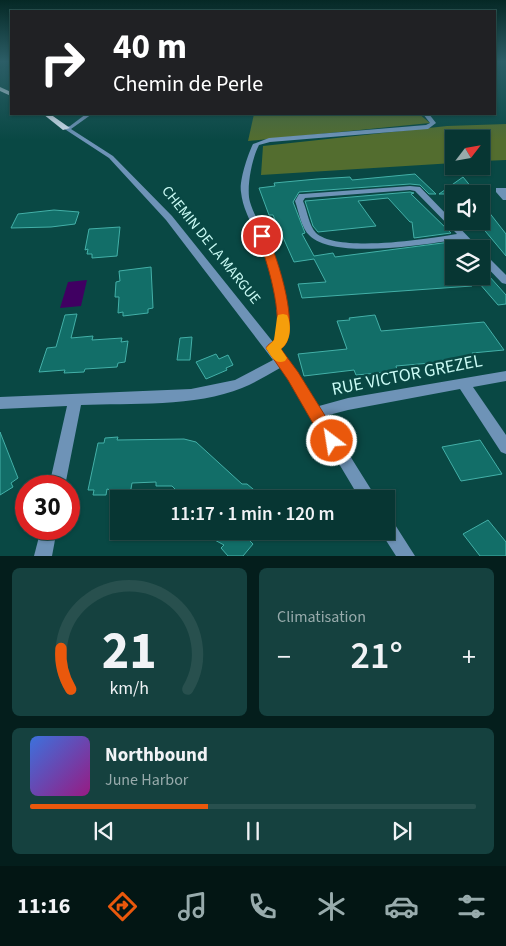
<!DOCTYPE html>
<html lang="fr">
<meta charset="utf-8">
<style>
body{margin:0;font-family:"Source Sans 3",sans-serif;background:#15413f;color:#f1f3f6;height:100vh;display:flex;flex-direction:column;font-size:19px;white-space:nowrap}
*{box-sizing:border-box;margin:0}
p{font-size:16px;color:#98abac}
.icon{flex:none;width:28px;height:28px;fill:none;stroke:currentColor;stroke-width:2;stroke-linecap:round;stroke-linejoin:round}
.map{position:relative;height:556px;overflow:hidden}
.drawer{display:flex;flex-direction:column;gap:12px;padding:12px;background:#041e1c;flex:1}
.drawer>*{flex:none}
.banner{position:absolute;left:10px;top:10px;width:486px;height:105px;border-radius:0px;box-shadow:0 1px 4px #0004,0 0 0 1px #28504e;background:#202124;color:#fff;overflow:hidden}
.needle{width:32px;rotate:59deg}
.controls{position:absolute;left:445px;top:130px;display:grid;gap:10px}
.controls a{display:grid;place-items:center;width:45px;height:45px;border-radius:0px;background:#073633;box-shadow:0 1px 4px #0004,0 0 0 1px #28504e;font-size:25px}
.speed{position:absolute;left:15px;top:475px;display:flex;gap:10px;font-size:25px;font-weight:700;text-align:center}
.speed>*{display:grid;place-content:center;width:65px;height:65px;border-radius:50%;background:#073633;box-shadow:0 1px 4px #0004,0 0 0 1px #28504e;line-height:1}
.speed .limit{border:8px solid #d22;background:#fff;color:#111}
.pin{position:absolute;display:grid;place-items:center;width:42px;height:42px;color:#fff;margin:-21px;border:2px solid #fff;border-radius:50%;box-shadow:0 1px 5px #0007}
.me{position:absolute;width:55px;margin:-28px;rotate:329deg;stroke-linejoin:round;filter:drop-shadow(0 0 4px #0008)}
.turn{display:flex;align-items:center;gap:18px;height:105px;padding:0 20px;font-size:22px}
.turn .icon{width:65px;height:65px;stroke-width:2.5}
.turn b{display:block;font-size:35px;line-height:42px}
.big{font-size:38px;font-weight:600;line-height:1.1}
.drawer .tile{flex:1;display:flex;flex-direction:column;justify-content:center;gap:8px;min-width:0;padding:0 18px;border-radius:8px;background:#15413f}
.drawer .dial{align-items:center;gap:0}
.dial svg{height:130px;overflow:visible;fill:none;stroke:#28504e;stroke-width:7;stroke-linecap:round;text-anchor:middle}
.dial text{fill:#f1f3f6;stroke:none}
.song{display:flex;align-items:center;gap:15px}
.cover{width:60px;height:60px;border-radius:8px;background:linear-gradient(135deg,hsl(220 70% 55%),hsl(310 70% 35%))}
.played{height:5px;border-radius:2px;background:linear-gradient(90deg,#ea580c 40%,#28504e 40%)}
.keys{display:flex;justify-content:space-around;direction:ltr}
.heat{display:flex;justify-content:space-between;align-items:center;font-size:28px;direction:ltr}
.drawer .tiles{flex:1;display:grid;gap:12px;grid-template-columns:1fr 1fr}
.tile:last-child{grid-column:span 2}
.trip{position:absolute;left:110px;top:490px;width:285px;height:50px;border-radius:0px;background:#073633;box-shadow:0 1px 4px #0004,0 0 0 1px #28504e;font-weight:600;line-height:50px;text-align:center}
.dock{display:flex;height:80px;justify-content:space-around;align-items:center;background:#031614;color:#98abac}
.dock .icon{width:35px;height:35px}
.dock .current{color:#ea580c}
.dock b{font-size:22px;color:#f1f3f6}
.map>svg:first-child{display:block}
.green{fill:#536d2f}
.water{fill:#400062}
.building{fill:#126e68;stroke:#43b0a8}
.lines{fill:none;stroke-linecap:round;stroke-linejoin:round}
.street{fill:#6e93b7;fill-rule:evenodd}
.primary{fill:#d3e1f0;fill-rule:evenodd}
.route{fill:#ea580c;stroke:#983908}
.slow{fill:#f59e0b}
.labels{text-anchor:middle;dominant-baseline:central;stroke-width:5;stroke-linejoin:round;paint-order:stroke}
.street-label{font-size:15px;fill:#c9faf4;stroke:#094844}
.near-street-label{font-size:18px;fill:#c9faf4;stroke:#094844}
</style>
<div class="map">
<svg width="506" height="556" viewBox="0 0 506 556">
<rect width="100%" height="100%" fill="#094844"/>
<g class="green">
<polygon points="254,114 419,114 430,123 248,141"/>
<polygon points="506,124 506,160 481,161 481,139 454,139 454,163 261,175 263,146 447,126"/>
</g>
<polygon class="water" points="87,280 81,306 60,308 68,282"/>
<g class="building">
<polygon points="415,174 436,194 429,194 420,185 410,184 299,192 293,202 305,233 302,234 314,256 333,253 335,257 458,241 465,249 454,249 454,276 463,276 472,286 302,298 298,284 326,282 314,259 294,262 273,215 269,215 259,188 275,186 274,183 317,179 350,177 352,180"/>
<polygon points="463,177 477,194 439,194"/>
<polygon points="410,192 414,193 411,194 451,233 414,238 412,222 410,222 388,198 358,201 376,226 318,232 313,226 305,201"/>
<polygon points="481,202 506,234 506,256 481,226"/>
<polygon points="54,210 79,212 75,224 51,227 11,228 18,214"/>
<polygon points="120,227 117,256 92,258 92,254 87,254 88,249 85,250 89,229"/>
<polygon points="151,267 153,308 148,309 148,313 123,316 123,312 118,313 119,297 115,297 116,282 120,281 119,271"/>
<polygon points="473,276 489,276 506,295 506,304 498,305"/>
<polygon points="77,314 71,338 93,336 92,340 122,338 121,342 128,341 125,362 118,363 117,367 85,369 84,372 64,373 65,370 39,372 47,348 56,347 65,315"/>
<polygon points="375,315 381,331 484,322 504,350 472,353 476,359 396,366 397,370 378,373 356,375 354,370 304,376 298,354 347,349 337,321 350,320 349,318"/>
<polygon points="192,337 190,360 177,360 180,338"/>
<polygon points="216,354 219,359 228,355 233,365 226,368 227,370 206,379 196,362"/>
<polygon points="0,432 18,478 11,483 13,487 0,495"/>
<polygon points="118,437 117,440 184,439 196,442 242,484 247,484 265,499 185,499 172,486 156,486 156,482 132,483 131,489 127,492 122,493 107,489 106,495 93,495 94,490 88,490 98,443 104,443 105,438"/>
<polygon points="480,440 502,474 461,481 442,447"/>
<polygon points="488,520 506,542 506,556 480,556 463,534"/>
<polygon points="198,531 258,531 250,541 253,544 243,556 228,556 221,548 224,545"/>
</g>
<g class="lines">
<g class="street">
<path d="M86,114h6l-21,15 42,27 59,60 101,126c11,-16 -2,-75 -10,-93 -7,-18 -20,-37 -22,-57 -2,-11 7,-38 12,-48l16,-6 157,-13 4,-2 -7,-9h6l7,9 -8,6 -158,13 -11,3c-7,13 -13,43 -9,57 5,17 17,32 23,49 8,18 27,87 6,99l18,22 22,34 29,-8 158,-27v10l-33,6 33,48v19l-5,-2 -41,-63 -112,21 -23,6 52,83h-17l-71,-119 -9,-12c-13,7 -25,15 -38,20 -46,19 -112,15 -161,17l-16,81h-16l18,-80 -67,3v-12l191,-8 44,-9 38,-20 -107,-140 -57,-62 -46,-30 7,-2z"/>
<path d="M410,186l10,1 60,62h-9l-10,-10c-33,5 -126,21 -151,-3 -9,-8 -11,-24 -15,-35l4,-7h3zM410,190l5,1 42,43c-29,5 -119,19 -141,-1 -7,-7 -9,-23 -13,-32l2,-3z"/>
<polygon points="496,188 506,188 506,200 503,200 496,192"/>
<polygon points="481,252 484,253 506,275 506,284 502,283 481,261"/>
<polygon points="386,518 392,520 415,556 396,556 380,531 386,531"/>
<polygon points="41,529 57,529 52,556 34,556"/>
</g>
<g class="primary">
<polygon points="0,87 11,92 11,96 0,91"/>
<polygon points="43,114 50,114 70,128 63,130"/>
</g>
</g>
<linearGradient id="sky" x2="0" y2="1"><stop stop-color="#052825"/><stop offset="0.44" stop-color="#2c5e67"/><stop offset="1" stop-color="#2c5e67" stop-opacity="0"/></linearGradient>
<rect width="506" height="140" fill="url(#sky)"/>
<path class="route" d="M258,233h7l2,3c10,19 36,99 14,113l17,23 39,63 3,6 -3,5 -5,2 -6,-2 -38,-66 -22,-32c2,-4 6,-5 8,-8 11,-21 -8,-84 -17,-104z"/>
<path class="slow" d="M283,314l4,1c5,10 4,27 -6,34l6,9 -2,3c-10,4 -14,-5 -19,-13l8,-8 3,-22 1,-3z"/>
<g class="labels">
<g class="street-label">
<text transform="translate(211 245) rotate(51)">CHEMIN DE LA MARGUE</text>
</g>
<g class="near-street-label">
<text transform="translate(407 375) rotate(-11)">RUE VICTOR GREZEL</text>
</g>
</g>
</svg>
<div class="controls">
<a><svg class="needle" viewBox="-14 -14 28 28"><path d="M0-13l5 13h-10z" fill="#e53935"/><path d="M0 13l5-13h-10z" fill="#98abac"/></svg></a>
<a><svg class="icon" aria-label="sound" viewBox="0 0 24 24"><path d="M4 9h4l5-4v14l-5-4H4zM17 9q2 3 0 6"/></svg></a>
<a><svg class="icon" aria-label="layers" viewBox="0 0 24 24"><path d="M12 4l9 5-9 5-9-5zM3 14l9 5 9-5"/></svg></a>
</div>
<div class="speed"><div class="limit">30</div></div>
<div class="pin" style="left:262px;top:236px;background:#d93025"><svg class="icon" aria-label="arrive" viewBox="0 0 24 24"><path d="M6 21V4h12l-3 4 3 4H6"/></svg></div>
<svg class="me" style="left:332px;top:441px" viewBox="-20 -20 40 40"><circle r="17" fill="#ea580c" stroke="#fff" stroke-width="3"/><path d="M0-11L8 9 0 5-8 9z" fill="#fff"/></svg>
<div class="trip">11:17 · 1 min · 120 m</div>
<div class="banner">
<div class="turn"><svg class="icon" aria-label="right" viewBox="0 0 24 24"><path d="M7 20v-9h11M14 6l5 5-5 5"/></svg><div><b>40 m</b>Chemin de Perle</div></div>
</div>
</div>
<section class="drawer">
<div class="tiles">
<div class="tile dial"><svg viewBox="0 0 100 80">
<path d="M14 69A42 42 0 1 1 86 69"/>
<path d="M14 69A42 42 0 0 1 8 44" stroke="#ea580c"/>
<text x="50" y="56" font-size="32" font-weight="700">21</text>
<text x="50" y="72" font-size="11">km/h</text>
</svg></div>
<div class="tile"><p>Climatisation</p>
<div class="heat"><a>−</a><b class="big">21°</b><a>+</a></div>
</div>
<div class="tile">
<div class="song"><i class="cover"></i><div><b>Northbound</b><p>June Harbor</p></div></div>
<div class="played"></div>
<div class="keys"><svg class="icon" aria-label="previous" viewBox="0 0 24 24"><path d="M18 5L8 12l10 7zM5 5v14"/></svg><svg class="icon" aria-label="pause" viewBox="0 0 24 24"><path d="M8 5v14M16 5v14"/></svg><svg class="icon" aria-label="next" viewBox="0 0 24 24"><path d="M6 5l10 7-10 7zM19 5v14"/></svg></div>
</div>
</div>
</section>
<nav class="dock">
<b>11:16</b>
<svg class="icon current" aria-label="directions" viewBox="0 0 24 24"><path d="M12 3l9 9-9 9-9-9zM9 14v-3h6M13 9l2 2-2 2"/></svg>
<svg class="icon" aria-label="music" viewBox="0 0 24 24"><path d="M9 18V5l10-2v13"/><circle cx="6" cy="18" r="3"/><circle cx="16" cy="16" r="3"/></svg>
<svg class="icon" aria-label="phone" viewBox="0 0 24 24"><path d="M5 4h4l2 5-3 2q2 4 5 5l2-3 5 2v4C11 20 4 13 5 4z"/></svg>
<svg class="icon" aria-label="climate" viewBox="0 0 24 24"><path d="M12 3v18M4 7l16 10M4 17L20 7"/></svg>
<svg class="icon" aria-label="car" viewBox="0 0 24 24"><path d="M5 17H2v-5l4-1 3-4h7l3 4 3 1v5h-3M9 17h6M6 11h13"/><circle cx="7" cy="17" r="2"/><circle cx="17" cy="17" r="2"/></svg>
<svg class="icon" aria-label="filters" viewBox="0 0 24 24"><path d="M4 7h16M4 17h16"/><circle cx="9" cy="7" r="2"/><circle cx="15" cy="17" r="2"/></svg>
</nav>
